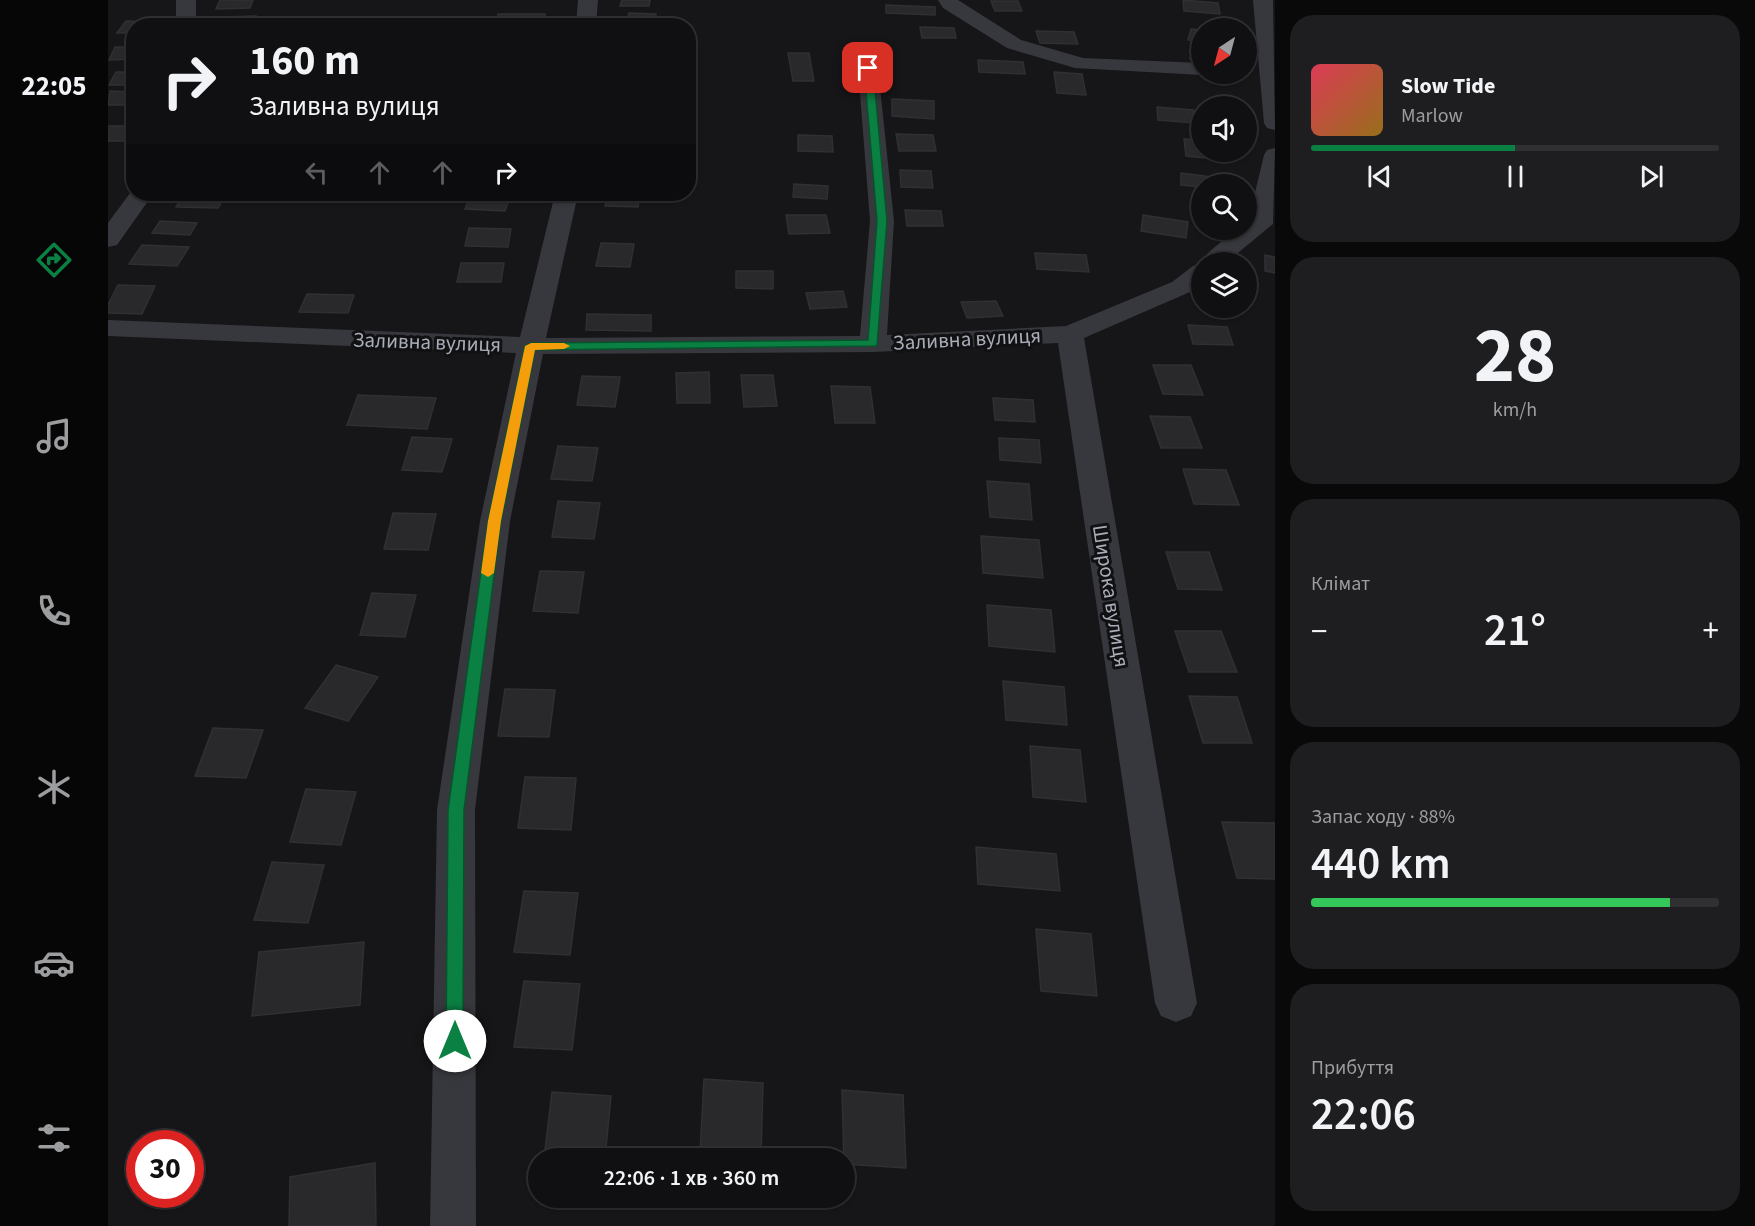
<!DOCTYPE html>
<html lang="uk">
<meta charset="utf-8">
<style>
body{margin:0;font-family:"Source Sans 3",sans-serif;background:#1e1e20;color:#f1f3f6;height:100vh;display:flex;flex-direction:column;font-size:22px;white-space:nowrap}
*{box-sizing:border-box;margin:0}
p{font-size:20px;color:#9c9d9f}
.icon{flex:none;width:33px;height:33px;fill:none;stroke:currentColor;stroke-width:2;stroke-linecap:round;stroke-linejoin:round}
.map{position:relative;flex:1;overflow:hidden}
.sheet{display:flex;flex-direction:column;gap:15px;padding:15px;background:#09090a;width:480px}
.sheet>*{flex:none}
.guide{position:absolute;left:18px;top:18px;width:570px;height:183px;border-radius:24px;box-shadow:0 2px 4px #0004,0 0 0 2px #303032;background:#101012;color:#f1f3f6;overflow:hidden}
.needle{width:39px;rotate:216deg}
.tools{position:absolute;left:1083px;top:18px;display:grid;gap:12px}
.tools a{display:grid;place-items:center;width:66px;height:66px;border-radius:50%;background:#101012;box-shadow:0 2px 4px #0004,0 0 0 2px #303032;font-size:30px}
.speed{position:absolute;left:18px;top:1130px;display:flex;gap:12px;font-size:30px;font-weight:700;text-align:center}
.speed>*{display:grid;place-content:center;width:78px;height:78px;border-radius:50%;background:#101012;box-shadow:0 2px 4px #0004,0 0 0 2px #303032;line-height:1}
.speed .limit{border:9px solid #d22;background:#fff;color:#111}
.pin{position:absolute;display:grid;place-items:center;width:51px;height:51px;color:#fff;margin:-26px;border-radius:12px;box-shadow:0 3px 9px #0006}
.me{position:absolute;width:66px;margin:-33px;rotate:0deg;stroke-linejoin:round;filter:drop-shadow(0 0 4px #0008)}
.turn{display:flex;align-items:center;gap:21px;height:126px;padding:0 24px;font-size:27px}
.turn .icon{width:78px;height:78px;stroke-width:2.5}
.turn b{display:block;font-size:42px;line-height:51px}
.lanes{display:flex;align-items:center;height:57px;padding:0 24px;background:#0003;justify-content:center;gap:30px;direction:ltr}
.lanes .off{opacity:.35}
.big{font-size:45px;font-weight:600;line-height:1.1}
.sheet .card{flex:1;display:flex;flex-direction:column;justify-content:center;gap:9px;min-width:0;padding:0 21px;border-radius:24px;background:#1e1e20}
.sheet .dial{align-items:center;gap:0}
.dial b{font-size:78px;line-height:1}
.song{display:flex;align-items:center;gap:18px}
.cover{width:72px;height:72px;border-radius:9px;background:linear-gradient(135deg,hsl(350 70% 55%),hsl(40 70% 35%))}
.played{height:6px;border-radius:3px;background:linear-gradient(90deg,#0b8043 50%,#303032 50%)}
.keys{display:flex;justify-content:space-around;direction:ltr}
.heat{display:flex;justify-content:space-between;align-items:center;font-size:33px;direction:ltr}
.charge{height:9px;border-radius:4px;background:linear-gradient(90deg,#34c759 88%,#303032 0)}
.trip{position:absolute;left:420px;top:1148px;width:327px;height:60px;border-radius:30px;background:#101012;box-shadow:0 2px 4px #0004,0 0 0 2px #303032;font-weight:600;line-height:60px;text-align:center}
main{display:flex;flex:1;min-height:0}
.tab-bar{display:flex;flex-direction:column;width:108px;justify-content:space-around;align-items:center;background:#060607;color:#9c9d9f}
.tab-bar .icon{width:42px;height:42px}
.tab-bar .current{color:#0b8043}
.tab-bar b{font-size:27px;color:#f1f3f6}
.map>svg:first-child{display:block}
.building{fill:#29292c;stroke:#303034;stroke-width:1.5}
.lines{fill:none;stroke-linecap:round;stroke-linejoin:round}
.minor{fill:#37383d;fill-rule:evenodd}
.route{fill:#0b8043;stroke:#07532c;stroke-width:1.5}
.slow{fill:#f59e0b}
.labels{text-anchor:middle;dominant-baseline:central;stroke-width:6;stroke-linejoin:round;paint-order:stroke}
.street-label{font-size:21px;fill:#a8adb8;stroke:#111113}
</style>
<main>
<nav class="tab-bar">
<b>22:05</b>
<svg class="icon current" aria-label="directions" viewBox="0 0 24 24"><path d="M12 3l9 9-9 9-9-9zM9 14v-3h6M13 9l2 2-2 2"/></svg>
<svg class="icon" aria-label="music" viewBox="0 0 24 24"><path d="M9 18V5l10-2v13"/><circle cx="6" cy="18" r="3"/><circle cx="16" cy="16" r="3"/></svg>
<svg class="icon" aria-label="phone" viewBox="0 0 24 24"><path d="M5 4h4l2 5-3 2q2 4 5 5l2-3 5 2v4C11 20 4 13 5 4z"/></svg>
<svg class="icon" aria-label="climate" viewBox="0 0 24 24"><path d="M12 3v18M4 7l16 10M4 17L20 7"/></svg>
<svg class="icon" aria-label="car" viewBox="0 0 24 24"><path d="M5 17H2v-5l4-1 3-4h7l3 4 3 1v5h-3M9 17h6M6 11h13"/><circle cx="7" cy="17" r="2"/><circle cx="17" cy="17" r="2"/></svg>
<svg class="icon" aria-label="filters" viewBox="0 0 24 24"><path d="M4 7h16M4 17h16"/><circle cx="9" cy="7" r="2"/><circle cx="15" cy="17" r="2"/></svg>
</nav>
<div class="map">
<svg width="1167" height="1226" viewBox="0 0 1167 1226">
<rect width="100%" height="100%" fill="#161618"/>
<g class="building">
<polygon points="112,0 145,0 142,8 108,9"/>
<polygon points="514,0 542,0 541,6 512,6"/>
<polygon points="1075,0 1110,3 1112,14 1076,11"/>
<polygon points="883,1 910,1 914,11 887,11"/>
<polygon points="778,5 827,7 827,15 778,13"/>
<polygon points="521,13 548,14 546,26 518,26"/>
<polygon points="390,14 437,14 436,26 388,26"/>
<polygon points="148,16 144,26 110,26 114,17"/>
<polygon points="18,21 50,22 47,26 26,26 26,33 9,33"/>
<polygon points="812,27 846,28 848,38 814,38"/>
<polygon points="1083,29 1094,30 1094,42 1080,40"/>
<polygon points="928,31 966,32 970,44 932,43"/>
<polygon points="7,47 26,47 26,59 1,60"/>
<polygon points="1084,48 1094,49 1094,61 1082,59"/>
<polygon points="680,53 701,53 706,81 685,81"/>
<polygon points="870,60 915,62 917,74 871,72"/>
<polygon points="8,72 26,72 26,85 1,85"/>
<polygon points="946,72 974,74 978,95 949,93"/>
<polygon points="2,91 26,92 26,105 0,105"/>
<polygon points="784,99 826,101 826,119 784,116"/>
<polygon points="1049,107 1085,110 1087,123 1050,120"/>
<rect x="0" y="126" width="26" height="15"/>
<polygon points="788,134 825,135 828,151 791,151"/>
<polygon points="690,135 724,136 725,152 690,151"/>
<polygon points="1076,139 1094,140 1094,152 1116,152 1117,160 1078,156"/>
<polygon points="792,170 823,171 825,188 793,187"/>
<polygon points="1073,173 1119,179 1119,184 1094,184 1094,187 1073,185"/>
<polygon points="686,184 720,186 719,199 685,197"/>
<polygon points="76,194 118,194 110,208 68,207"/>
<polygon points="363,194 378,194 403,195 397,211 357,209"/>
<polygon points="500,194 532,194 530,207 497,206"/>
<polygon points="797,210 833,211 835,226 799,226"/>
<polygon points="678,215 718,215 722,233 681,234"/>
<polygon points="1035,215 1080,222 1078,238 1033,231"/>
<polygon points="52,221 89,223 82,235 44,233"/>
<polygon points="361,228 403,229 400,247 357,246"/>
<polygon points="493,243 526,244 522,267 488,266"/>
<polygon points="34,245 81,247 69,266 21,264"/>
<polygon points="927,253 978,255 981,272 929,269"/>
<polygon points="1157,255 1167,257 1167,273 1157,271"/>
<polygon points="353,263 396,263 393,282 349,282"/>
<polygon points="628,271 665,271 665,289 628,288"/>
<polygon points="10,285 47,286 34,314 0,313 0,305"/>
<polygon points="735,291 739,307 702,309 698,293"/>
<polygon points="199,294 246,295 240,313 191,312"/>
<polygon points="888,301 895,316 859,318 853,302"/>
<polygon points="479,314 543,315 543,331 478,330"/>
<polygon points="1080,325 1119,327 1125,345 1085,344"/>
<polygon points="1045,365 1083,365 1095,395 1055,394"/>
<polygon points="601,372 602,403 569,403 568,373"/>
<polygon points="633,375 665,375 669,406 636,407"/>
<polygon points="474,376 512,377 507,407 469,405"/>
<polygon points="723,386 762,387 767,423 727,423"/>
<polygon points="250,395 328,398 319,429 239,425"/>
<polygon points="885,398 925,400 927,422 887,420"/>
<polygon points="1042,416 1082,417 1094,448 1053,448"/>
<polygon points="304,437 344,439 334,472 294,470"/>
<polygon points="891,438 931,440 933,463 892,460"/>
<polygon points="450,446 490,448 484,481 443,479"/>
<polygon points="1075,469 1118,470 1131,505 1086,504"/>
<polygon points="879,481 921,484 924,520 882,517"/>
<polygon points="450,501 492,503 486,539 444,537"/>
<polygon points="285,513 328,514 320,550 276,549"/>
<polygon points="873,536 931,540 935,578 875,573"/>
<polygon points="1058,552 1101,552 1114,590 1070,589"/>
<polygon points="432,571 476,572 470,613 425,611"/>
<polygon points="264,593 308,595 297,637 252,635"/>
<polygon points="879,605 943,610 947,652 881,646"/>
<polygon points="1067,631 1113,631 1129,672 1081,672"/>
<polygon points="228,665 270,677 240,721 197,708"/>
<polygon points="895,681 956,687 959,725 898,720"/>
<polygon points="397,689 447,690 441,737 390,736"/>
<polygon points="1081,696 1129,697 1144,743 1095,743"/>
<polygon points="105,728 155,730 138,778 87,776"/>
<polygon points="922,746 972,750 978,802 925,797"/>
<polygon points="417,777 468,778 463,830 410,828"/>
<polygon points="198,789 248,792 233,845 182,842"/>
<polygon points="1114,822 1167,823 1167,879 1129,878"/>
<polygon points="868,847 948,854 952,891 870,884"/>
<polygon points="164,862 216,865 200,923 146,920"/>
<polygon points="416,891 470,893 462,955 406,952"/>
<polygon points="928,929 983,934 989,996 933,991"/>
<polygon points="256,942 252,1005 144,1016 151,952"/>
<polygon points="416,981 472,984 464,1050 406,1047"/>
<polygon points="596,1079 655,1083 653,1157 592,1153"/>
<polygon points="734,1090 795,1095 798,1168 736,1164"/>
<polygon points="444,1092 503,1096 497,1158 436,1158"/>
<polygon points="267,1163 268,1226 181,1226 182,1177"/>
</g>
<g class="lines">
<g class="minor">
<rect x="68" y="0" width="20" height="26"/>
<polygon points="470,0 490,0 488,26 468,26"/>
<polygon points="830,0 850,0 913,40 975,58 1094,63 1094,74 1101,74 1094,75 967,68 899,48 835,8"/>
<polygon points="1145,0 1165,0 1167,130 1159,128 1156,123"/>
<path d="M760,62l7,2 3,4 16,153 -7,114 179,-9 106,-44 21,-16 8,-2c1,-10 34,-34 45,-34l18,-75 3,-5 8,-2 -2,76 -46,38h-25v22l-12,8 -106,46 113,665 -6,13 -15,6 -15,-6 -6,-13 -97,-660 -185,9 -330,2 -33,167 -35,289 1,416h-46l7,-416 43,-289 36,-168 -408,-17v-16l412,17 35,-143h23l-32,144 314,-2 10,-115 -12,-153 3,-4z"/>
<polygon points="25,189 26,194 45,194 9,245 0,247 0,223"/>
</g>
</g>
<polygon class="route" points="760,66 765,68 779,221 769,346 427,350 393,521 356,810 355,1041 353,1047 347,1049 340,1047 338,1041 340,810 380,521 417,346 423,343 760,340 769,221 756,68"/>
<polygon class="slow" points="423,343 456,343 462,346 456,349 427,350 393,521 386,573 380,577 373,573 380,521 417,346"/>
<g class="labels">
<g class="street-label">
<text transform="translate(859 339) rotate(-3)">Заливна вулиця</text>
<text transform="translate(319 342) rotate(2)">Заливна вулиця</text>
<text transform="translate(1003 596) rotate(81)">Широка вулиця</text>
</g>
</g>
</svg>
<div class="tools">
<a><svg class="needle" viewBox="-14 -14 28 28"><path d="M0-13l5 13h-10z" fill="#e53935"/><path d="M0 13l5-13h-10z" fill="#9c9d9f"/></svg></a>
<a><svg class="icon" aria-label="sound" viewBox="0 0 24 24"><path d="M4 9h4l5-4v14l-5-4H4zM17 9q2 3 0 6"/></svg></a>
<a><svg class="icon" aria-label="search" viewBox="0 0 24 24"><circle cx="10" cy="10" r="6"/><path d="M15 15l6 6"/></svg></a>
<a><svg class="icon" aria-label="layers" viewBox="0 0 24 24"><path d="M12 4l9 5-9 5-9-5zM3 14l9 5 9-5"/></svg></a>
</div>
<div class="speed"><div class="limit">30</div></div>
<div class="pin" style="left:760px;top:68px;background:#d93025"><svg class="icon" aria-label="arrive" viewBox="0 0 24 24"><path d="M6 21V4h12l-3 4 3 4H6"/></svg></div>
<svg class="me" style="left:347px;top:1041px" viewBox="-20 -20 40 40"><circle r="19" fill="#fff"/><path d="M0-13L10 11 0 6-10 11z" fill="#0b8043"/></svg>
<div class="trip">22:06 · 1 хв · 360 m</div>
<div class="guide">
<div class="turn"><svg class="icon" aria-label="right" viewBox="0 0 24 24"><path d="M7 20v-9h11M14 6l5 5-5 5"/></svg><div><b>160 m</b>Заливна вулиця</div></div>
<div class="lanes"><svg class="icon off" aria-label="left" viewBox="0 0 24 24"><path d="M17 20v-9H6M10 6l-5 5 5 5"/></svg><svg class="icon off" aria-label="ahead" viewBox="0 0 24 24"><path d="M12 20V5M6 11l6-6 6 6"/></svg><svg class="icon off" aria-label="ahead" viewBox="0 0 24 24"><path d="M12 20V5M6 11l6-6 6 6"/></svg><svg class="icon" aria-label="right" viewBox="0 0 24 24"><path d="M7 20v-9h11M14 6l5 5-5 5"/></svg></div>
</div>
</div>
<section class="sheet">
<div class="card">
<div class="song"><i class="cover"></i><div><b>Slow Tide</b><p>Marlow</p></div></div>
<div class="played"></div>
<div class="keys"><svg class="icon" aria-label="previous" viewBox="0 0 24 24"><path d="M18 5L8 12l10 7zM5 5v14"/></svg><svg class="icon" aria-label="pause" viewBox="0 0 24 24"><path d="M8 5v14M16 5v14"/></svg><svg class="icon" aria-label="next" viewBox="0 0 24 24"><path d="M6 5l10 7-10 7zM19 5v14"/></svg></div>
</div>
<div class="card dial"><b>28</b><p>km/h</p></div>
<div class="card"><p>Клімат</p>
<div class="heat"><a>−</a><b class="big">21°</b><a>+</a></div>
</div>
<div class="card"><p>Запас ходу · 88%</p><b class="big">440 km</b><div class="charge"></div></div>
<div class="card"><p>Прибуття</p><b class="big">22:06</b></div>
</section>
</main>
